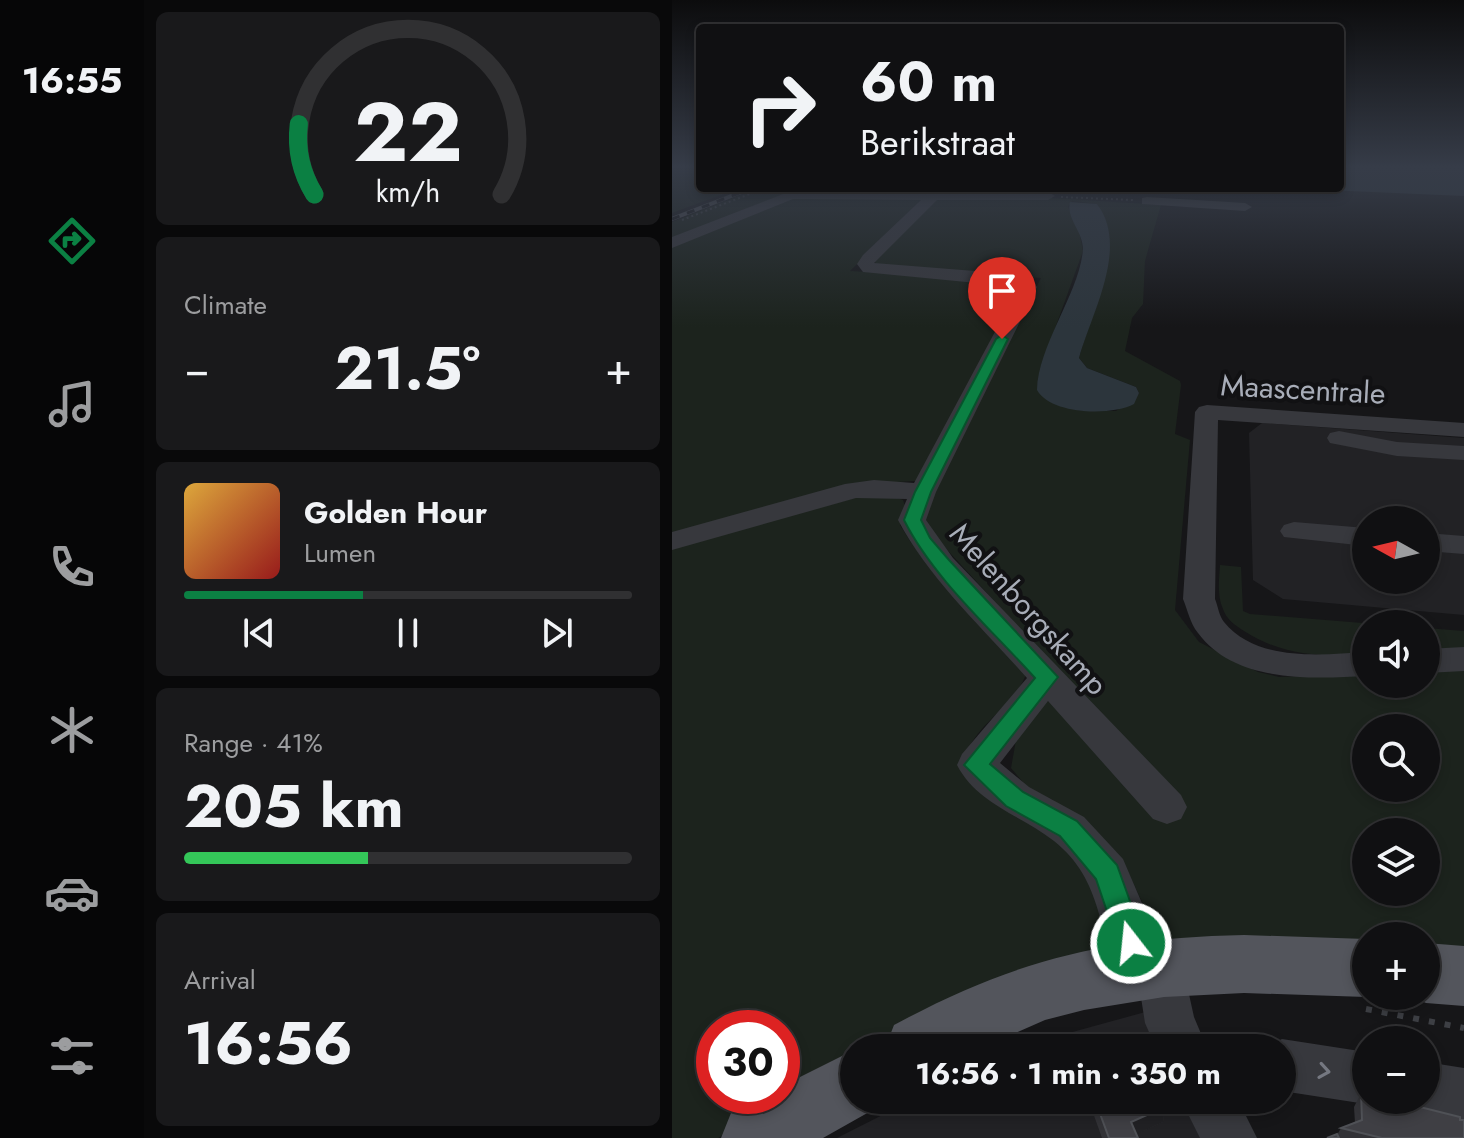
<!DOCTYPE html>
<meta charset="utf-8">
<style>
body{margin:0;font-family:Jost,sans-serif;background:#19191b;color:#f1f3f6;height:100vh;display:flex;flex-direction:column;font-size:30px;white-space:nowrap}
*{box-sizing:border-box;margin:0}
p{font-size:26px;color:#9c9d9f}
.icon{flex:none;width:44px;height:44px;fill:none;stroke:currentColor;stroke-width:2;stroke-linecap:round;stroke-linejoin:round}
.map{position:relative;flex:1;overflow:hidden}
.side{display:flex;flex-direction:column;gap:12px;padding:12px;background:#09090a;width:528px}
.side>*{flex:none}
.banner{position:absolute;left:24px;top:24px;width:648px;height:168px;border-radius:8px;box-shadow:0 4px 12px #0003,0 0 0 2px #303032;background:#101012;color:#f1f3f6;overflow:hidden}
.needle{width:52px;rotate:278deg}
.buttons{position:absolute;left:680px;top:506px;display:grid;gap:16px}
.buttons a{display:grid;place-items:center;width:88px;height:88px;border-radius:50%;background:#101012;box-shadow:0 4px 12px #0003,0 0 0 2px #303032;font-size:40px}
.speed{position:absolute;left:24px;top:1010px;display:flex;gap:16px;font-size:40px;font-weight:700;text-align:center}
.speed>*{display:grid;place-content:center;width:104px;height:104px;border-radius:50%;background:#101012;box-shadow:0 4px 12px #0003,0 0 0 2px #303032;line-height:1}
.speed .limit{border:12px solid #d22;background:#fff;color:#111}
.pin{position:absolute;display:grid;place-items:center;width:68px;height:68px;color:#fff;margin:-82px -34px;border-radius:50% 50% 50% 0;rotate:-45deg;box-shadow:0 0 8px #0007}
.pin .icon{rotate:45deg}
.me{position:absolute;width:88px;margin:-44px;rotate:344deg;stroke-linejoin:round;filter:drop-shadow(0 0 6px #0008)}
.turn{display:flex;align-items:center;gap:28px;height:168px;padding:0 32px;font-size:36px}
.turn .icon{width:104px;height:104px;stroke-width:2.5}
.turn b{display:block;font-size:56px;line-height:68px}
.big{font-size:60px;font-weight:700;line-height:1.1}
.side .tile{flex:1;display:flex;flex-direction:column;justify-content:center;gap:12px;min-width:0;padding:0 28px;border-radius:12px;background:#19191b}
.side .dial{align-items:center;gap:0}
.dial svg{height:208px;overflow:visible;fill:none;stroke:#303032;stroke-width:7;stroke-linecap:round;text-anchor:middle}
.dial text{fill:#f1f3f6;stroke:none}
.song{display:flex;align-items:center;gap:24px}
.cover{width:96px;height:96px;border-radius:12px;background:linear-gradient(135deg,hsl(40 70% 55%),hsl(0 70% 35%))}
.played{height:8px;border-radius:4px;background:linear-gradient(90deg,#0b8043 40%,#303032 40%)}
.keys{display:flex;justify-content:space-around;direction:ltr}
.heat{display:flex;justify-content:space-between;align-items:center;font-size:44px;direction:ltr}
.charge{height:12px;border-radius:6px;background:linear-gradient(90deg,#34c759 41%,#303032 0)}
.trip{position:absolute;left:168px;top:1034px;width:456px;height:80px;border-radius:40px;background:#101012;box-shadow:0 4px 12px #0003,0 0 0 2px #303032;font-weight:700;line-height:80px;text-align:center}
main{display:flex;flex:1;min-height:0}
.menu{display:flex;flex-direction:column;width:144px;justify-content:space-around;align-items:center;background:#060607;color:#9c9d9f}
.menu .icon{width:56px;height:56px}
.menu .current{color:#0b8043}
.menu b{font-size:36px;color:#f1f3f6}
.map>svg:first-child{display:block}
.built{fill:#222225;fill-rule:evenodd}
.green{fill:#1c231d;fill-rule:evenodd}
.water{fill:#2c353c}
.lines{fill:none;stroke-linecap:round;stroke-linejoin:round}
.path-far1{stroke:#3d3f44;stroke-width:2;stroke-dasharray:2 3;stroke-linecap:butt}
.path{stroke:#3d3f44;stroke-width:6;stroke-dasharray:6 10;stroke-linecap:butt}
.minor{fill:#37383d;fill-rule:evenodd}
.major{fill:#53555c;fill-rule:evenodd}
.rail-casing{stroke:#4a4c52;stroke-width:4}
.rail{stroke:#111113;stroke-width:3;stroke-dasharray:8;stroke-linecap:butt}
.wall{fill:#323236}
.shaded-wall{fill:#212124}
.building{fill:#3f3f44;stroke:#4f5156;stroke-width:2}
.oneway{stroke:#757881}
.route{fill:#0b8043;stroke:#07532c;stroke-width:2}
.labels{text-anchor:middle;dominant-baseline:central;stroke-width:8;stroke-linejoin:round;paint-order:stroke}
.street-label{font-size:30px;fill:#a8adb8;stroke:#111113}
</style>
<main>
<nav class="menu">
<b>16:55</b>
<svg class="icon current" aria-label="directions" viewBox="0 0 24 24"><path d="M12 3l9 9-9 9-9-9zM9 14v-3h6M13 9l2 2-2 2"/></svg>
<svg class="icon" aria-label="music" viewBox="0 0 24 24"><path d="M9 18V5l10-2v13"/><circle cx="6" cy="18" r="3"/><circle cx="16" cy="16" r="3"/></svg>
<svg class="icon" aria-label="phone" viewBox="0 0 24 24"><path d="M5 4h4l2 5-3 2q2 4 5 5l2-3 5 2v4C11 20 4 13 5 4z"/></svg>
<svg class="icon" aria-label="climate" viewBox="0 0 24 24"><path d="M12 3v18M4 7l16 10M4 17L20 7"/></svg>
<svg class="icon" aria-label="car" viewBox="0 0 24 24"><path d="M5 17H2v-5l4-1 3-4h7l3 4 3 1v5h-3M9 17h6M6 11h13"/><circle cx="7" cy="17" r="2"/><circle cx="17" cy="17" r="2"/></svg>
<svg class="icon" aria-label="filters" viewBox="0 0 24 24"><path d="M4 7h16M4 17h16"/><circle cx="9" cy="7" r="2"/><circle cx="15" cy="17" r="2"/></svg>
</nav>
<section class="side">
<div class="tile dial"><svg viewBox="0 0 100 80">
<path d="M14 69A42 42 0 1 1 86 69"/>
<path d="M14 69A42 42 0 0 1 8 42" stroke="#0b8043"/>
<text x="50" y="56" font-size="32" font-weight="700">22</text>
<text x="50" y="72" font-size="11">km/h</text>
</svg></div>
<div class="tile"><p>Climate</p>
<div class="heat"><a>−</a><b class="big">21.5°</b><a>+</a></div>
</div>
<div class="tile">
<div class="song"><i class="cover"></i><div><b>Golden Hour</b><p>Lumen</p></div></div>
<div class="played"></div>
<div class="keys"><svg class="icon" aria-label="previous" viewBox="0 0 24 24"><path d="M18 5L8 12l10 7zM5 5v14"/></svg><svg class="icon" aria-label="pause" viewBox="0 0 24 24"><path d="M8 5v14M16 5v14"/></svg><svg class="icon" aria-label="next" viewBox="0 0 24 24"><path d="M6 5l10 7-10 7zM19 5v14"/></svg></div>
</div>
<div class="tile"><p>Range · 41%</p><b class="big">205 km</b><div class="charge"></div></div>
<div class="tile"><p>Arrival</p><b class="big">16:56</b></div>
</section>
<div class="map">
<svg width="792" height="1138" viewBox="0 0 792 1138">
<rect width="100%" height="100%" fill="#161618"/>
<g class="built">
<path d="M590,423l202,15v177l-181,-16 -30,-19 -4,-147zM694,520h60v60h-60z"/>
<polygon points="477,1011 501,1048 342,1048"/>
<polygon points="240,1100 535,1100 559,1138 165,1138"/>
</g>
<g class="green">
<polygon points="0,167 28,167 28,188 68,188 0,213"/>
<polygon points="87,188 367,188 368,194 249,200 178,271 336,280 346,286 346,293 244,481 187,484 0,534 0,222"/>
<path d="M275,197l107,1 107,7 -16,56 -2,43 -11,14 -7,33 55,30 1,4 -6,49 15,6 -15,170 24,32 59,30 21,5 87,-3v10h60v-12l38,-2v285l-38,-5v-14h-60v5l-194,-1 -23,-23 -26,-56 -21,-22 -49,-39 -25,-12 -17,-20 5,-28 28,-38 12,-2 -58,-95 -72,-78 -2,-11 43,-94 74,-144 -161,-11 -6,-6 61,-62zM400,201l25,3c28,53 -4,101 -18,154l8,10 49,19 3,6 -23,18 -39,-1 -28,-9 -1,-53 35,-97 -4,-20 -11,-24zM694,728h60v60h-60zM694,832h60v60h-60z"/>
<path d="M197,494l19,1 15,5 3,9 -6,16 10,16 117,130c-10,35 -50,50 -62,86 43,35 140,101 136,163 -1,15 -13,34 -19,47l-106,36 -92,45h-30v15l-136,75h-46v-590zM42,1028h68v68h-68z"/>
<path d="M548,565l21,2 2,44 7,3 125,10h-9v31c-45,2 -83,1 -122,-24 -8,-5 -18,-12 -21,-22 -6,-13 -4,-30 -3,-44z"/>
<polygon points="754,628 792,631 792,650 754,652"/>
</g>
<g class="water">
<polygon points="668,167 792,167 792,196 607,188 668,188"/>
<path d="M398,202l27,2c33,43 -6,110 -18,154l8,10 49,19 3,6 -5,11c-22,12 -83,11 -97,-14 1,-45 43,-98 46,-141 0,-18 -17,-30 -13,-47z"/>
</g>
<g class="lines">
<g class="path-far1">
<polyline points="389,197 461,200"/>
<polyline points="10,220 83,192"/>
</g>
<g class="path">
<polyline points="694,1009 792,1028"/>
<polyline points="218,1106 227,1100"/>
</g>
<g class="minor">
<path d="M119,191l257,1 7,4 -7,4h-111l-63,63 139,11 18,4 6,9 -101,205 -10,28 27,38 228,237 6,12 -6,12 -14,5 -14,-5 -105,-118 -48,62 29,24 55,30 39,42 25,58 7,29 4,-2 17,7 7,16 11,50 13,31h-51l-11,-25 -5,-32 -20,-6c-22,-52 -16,-104 -66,-144 -33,-26 -77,-37 -97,-76l5,-11 65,-76c-44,-50 -98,-99 -129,-158l9,-21 -51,-1 -184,52v-18l173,-48 29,-4 40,3 105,-196 -156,-15 -6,-8 6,-9 58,-55 -128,-1 -121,49v-11z"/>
<polygon points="475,197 573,203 580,207 573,211 470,204 470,198"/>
<path d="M535,405l257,18v14l-246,-17 -3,179c3,7 4,17 9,23 33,40 96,33 142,30v24c-55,3 -131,7 -168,-43 -8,-10 -10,-22 -15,-34l12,-187 4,-5z"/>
<polygon points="667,431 725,442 792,446 792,460 725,456 658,443 655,438 658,433"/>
<polygon points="622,522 694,528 694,546 612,537 608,531 612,525"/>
<polygon points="754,533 792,536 792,554 754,551"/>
<polygon points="792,647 792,671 754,673 754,649"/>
<polygon points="610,1039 694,1052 694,1100 704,1100 694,1104 610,1091 610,1048 591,1048"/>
<polygon points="754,1062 792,1068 792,1120 754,1114 735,1107 733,1100 754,1100"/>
<polygon points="509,1100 566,1100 585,1138 528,1138"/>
</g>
<g class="major">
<path d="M572,935l122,4v57h3l-3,1 -122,-4 -80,4 -80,13 -39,10 -64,28h-96l9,-23c122,-66 212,-87 350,-90z"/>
<polygon points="754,943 792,946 792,1006 754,1003 738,996 754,996"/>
<polygon points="182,1050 182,1100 208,1100 206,1107 151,1138 49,1138 59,1113 91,1096 110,1096 110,1086"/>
</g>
<defs>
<polyline id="rail" points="0,219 80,188"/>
</defs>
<use href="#rail" class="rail-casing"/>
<use href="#rail" class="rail"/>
</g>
<g class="wall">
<polygon points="689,1093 792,1138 655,1138 665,1135 669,1128 683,1123 682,1107"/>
<polygon points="420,1100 490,1100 493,1107 491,1122 464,1134 466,1138 430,1138 420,1110"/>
</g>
<polygon class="shaded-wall" points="493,1107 491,1122 458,1137 459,1122"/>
<g class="building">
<polygon points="458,1034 460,1038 464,1036 468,1048 438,1048 442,1046 440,1041"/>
<polygon points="689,1093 694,1094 694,1100 720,1100 788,1117 788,1120 792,1120 792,1138 710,1138 669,1128 690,1120"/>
<polygon points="423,1100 490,1100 493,1107 459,1122 466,1138 437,1138"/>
<polygon points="665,1134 667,1138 655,1138"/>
</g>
<defs><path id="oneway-chevron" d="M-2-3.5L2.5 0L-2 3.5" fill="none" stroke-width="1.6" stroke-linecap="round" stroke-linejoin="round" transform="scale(2)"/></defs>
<use class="oneway" href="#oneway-chevron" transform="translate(652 1071) rotate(9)"/>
<linearGradient id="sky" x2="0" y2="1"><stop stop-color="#0c0c0d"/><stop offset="0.51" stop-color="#363c48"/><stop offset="1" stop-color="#363c48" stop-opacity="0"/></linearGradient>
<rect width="792" height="327" fill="url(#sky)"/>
<path class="route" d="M330,335l6,4 -77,153 -10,28 9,18 19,22 109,117 -68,87 33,28 54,29 40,44 28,78 -4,10 -10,4 -10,-4 -25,-74 -36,-43 -54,-30 -42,-41 71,-87c-43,-48 -102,-100 -131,-158l11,-28 81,-153z"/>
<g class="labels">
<g class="street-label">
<text transform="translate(631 389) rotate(3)">Maascentrale</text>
<text transform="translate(357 609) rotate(48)">Melenborgskamp</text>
</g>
</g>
</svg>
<div class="buttons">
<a><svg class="needle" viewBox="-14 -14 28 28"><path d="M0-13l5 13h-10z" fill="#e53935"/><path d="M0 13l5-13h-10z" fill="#9c9d9f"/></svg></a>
<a><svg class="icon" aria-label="sound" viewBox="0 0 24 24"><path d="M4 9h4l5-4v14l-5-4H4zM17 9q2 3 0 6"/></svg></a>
<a><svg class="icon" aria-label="search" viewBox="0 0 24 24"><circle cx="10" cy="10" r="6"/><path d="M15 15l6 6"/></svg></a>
<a><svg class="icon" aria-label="layers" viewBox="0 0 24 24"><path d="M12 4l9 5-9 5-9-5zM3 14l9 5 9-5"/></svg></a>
<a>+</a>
<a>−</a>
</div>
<div class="speed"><div class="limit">30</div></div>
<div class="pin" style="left:330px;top:339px;background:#d93025"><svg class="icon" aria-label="arrive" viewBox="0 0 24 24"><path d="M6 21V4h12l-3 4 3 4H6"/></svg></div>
<svg class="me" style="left:459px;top:943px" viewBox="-20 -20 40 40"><circle r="17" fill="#0b8043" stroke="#fff" stroke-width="3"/><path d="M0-11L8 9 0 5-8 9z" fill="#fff"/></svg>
<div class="trip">16:56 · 1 min · 350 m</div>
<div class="banner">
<div class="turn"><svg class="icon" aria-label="right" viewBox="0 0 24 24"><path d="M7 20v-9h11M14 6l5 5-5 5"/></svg><div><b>60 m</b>Berikstraat</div></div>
</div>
</div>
</main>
